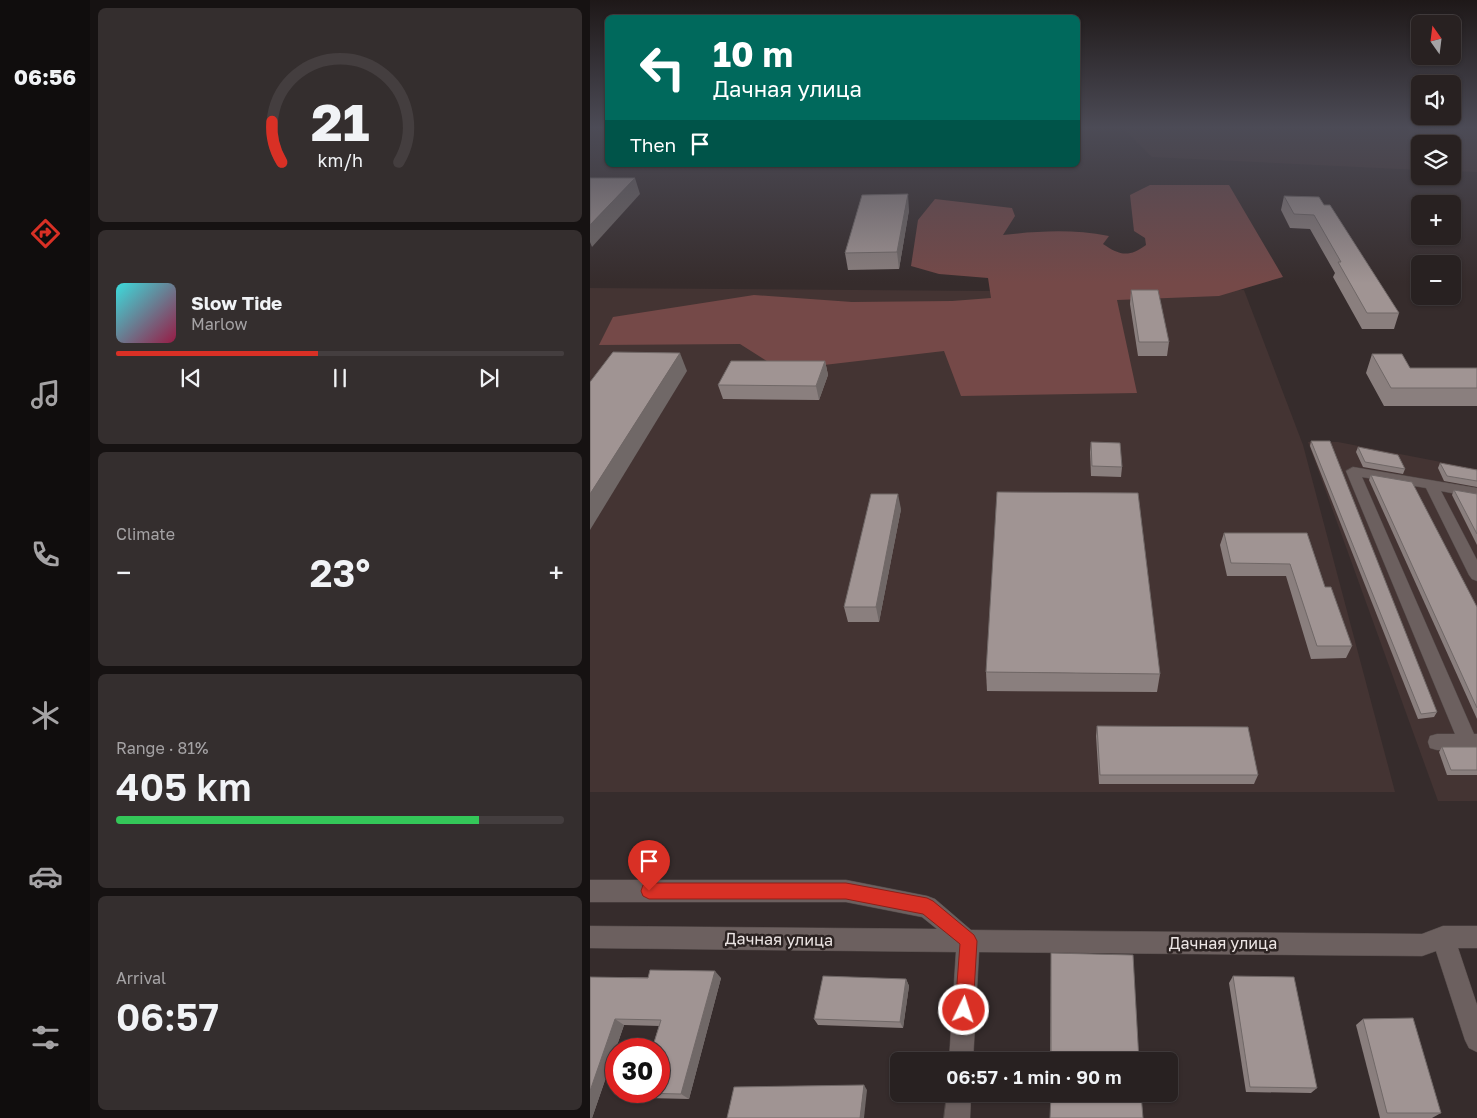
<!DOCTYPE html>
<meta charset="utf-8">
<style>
body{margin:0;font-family:"Golos Text",sans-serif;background:#342e2e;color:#f1f3f6;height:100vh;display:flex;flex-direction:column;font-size:19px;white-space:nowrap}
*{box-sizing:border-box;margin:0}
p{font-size:16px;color:#a5a3a5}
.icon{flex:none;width:28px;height:28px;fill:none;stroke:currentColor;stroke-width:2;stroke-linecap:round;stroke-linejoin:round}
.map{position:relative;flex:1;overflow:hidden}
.sheet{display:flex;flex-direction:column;gap:8px;padding:8px;background:#161212;width:500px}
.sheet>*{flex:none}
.top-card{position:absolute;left:15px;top:15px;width:475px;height:152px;border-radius:8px;box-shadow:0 1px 4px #0004,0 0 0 1px #443e3f;background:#00695c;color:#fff;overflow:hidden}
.needle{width:32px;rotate:346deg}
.fabs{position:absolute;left:821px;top:15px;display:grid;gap:10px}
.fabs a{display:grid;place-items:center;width:50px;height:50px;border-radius:8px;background:#282121;box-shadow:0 1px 4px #0004,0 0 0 1px #443e3f;font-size:25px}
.speed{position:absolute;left:15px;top:1038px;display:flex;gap:10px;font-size:25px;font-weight:700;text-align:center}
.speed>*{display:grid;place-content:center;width:65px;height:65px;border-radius:50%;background:#282121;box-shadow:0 1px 4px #0004,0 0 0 1px #443e3f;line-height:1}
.speed .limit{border:8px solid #d22;background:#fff;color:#111}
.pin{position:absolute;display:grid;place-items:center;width:42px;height:42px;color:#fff;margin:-51px -21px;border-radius:50% 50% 50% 0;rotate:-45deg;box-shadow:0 0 5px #0007}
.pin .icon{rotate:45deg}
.me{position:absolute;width:55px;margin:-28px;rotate:4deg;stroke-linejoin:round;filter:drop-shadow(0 0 4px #0008)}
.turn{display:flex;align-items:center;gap:18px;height:105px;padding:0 25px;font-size:22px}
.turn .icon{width:65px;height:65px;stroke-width:2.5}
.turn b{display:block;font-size:35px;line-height:42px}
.then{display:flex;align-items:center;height:48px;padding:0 25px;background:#0003;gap:10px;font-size:19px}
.big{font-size:38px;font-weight:600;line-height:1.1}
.sheet .card{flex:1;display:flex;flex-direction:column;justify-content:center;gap:8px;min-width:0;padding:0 18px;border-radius:8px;background:#342e2e}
.sheet .dial{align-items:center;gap:0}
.dial svg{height:130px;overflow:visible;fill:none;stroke:#443e3f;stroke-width:7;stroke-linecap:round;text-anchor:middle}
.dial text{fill:#f1f3f6;stroke:none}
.song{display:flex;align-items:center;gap:15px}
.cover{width:60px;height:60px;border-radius:8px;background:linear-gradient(135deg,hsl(180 70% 55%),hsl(340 70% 35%))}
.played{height:5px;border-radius:2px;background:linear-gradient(90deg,#d93025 45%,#443e3f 45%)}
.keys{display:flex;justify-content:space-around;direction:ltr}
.heat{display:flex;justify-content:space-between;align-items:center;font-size:28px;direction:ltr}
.charge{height:8px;border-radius:4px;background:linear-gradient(90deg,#34c759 81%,#443e3f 0)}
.trip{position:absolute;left:300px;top:1052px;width:288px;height:50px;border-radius:8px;background:#282121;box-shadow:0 1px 4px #0004,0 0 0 1px #443e3f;font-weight:600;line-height:50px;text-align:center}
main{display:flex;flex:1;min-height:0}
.menu{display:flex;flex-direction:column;width:90px;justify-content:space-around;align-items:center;background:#100d0d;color:#a5a3a5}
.menu .icon{width:35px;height:35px}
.menu .on{color:#d93025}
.menu b{font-size:22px;color:#f1f3f6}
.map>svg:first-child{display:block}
.built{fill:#443433}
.green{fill:#754948}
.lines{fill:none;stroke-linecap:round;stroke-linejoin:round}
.minor-casing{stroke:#544b4a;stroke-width:1}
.minor{fill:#6c605f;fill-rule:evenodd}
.wall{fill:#8a7f7e}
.shaded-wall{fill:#706867}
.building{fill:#a09493;stroke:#706867}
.route{fill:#d93025;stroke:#8d1f18}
.labels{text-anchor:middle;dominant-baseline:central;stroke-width:5;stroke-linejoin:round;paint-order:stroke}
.near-street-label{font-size:16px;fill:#ece5e4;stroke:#2c2322}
</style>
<main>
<nav class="menu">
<b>06:56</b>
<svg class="icon on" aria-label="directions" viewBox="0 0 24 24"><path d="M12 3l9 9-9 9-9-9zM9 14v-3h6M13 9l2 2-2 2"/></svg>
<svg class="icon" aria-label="music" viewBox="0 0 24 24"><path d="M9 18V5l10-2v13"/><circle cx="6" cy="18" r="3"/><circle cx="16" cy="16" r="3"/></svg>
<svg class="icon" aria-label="phone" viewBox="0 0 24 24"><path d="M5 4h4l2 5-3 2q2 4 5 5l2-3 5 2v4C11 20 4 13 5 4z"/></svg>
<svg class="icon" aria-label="climate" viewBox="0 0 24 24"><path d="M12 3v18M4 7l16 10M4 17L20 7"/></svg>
<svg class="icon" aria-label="car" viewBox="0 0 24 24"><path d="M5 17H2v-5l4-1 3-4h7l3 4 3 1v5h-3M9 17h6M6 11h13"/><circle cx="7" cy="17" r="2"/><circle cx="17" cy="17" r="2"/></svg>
<svg class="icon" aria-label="filters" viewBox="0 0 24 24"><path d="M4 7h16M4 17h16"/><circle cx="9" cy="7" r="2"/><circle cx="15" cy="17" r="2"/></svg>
</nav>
<section class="sheet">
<div class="card dial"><svg viewBox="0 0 100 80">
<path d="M14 69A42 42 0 1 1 86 69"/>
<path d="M14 69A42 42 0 0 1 8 44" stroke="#d93025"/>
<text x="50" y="56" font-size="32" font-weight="700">21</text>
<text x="50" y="72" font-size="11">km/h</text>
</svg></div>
<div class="card">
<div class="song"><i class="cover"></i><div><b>Slow Tide</b><p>Marlow</p></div></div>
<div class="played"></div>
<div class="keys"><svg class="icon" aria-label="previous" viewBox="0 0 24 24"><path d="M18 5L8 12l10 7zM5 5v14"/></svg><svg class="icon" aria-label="pause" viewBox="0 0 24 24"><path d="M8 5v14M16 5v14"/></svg><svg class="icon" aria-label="next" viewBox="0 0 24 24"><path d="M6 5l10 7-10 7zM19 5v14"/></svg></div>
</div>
<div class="card"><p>Climate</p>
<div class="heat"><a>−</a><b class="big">23°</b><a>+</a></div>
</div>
<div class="card"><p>Range · 81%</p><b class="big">405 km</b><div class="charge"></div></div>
<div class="card"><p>Arrival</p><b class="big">06:57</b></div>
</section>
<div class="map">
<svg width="887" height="1118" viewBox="0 0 887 1118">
<rect width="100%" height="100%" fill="#362c2c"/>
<g class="built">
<polygon points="531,126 887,126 887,172 863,171 862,144 830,144 830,170 562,157"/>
<polygon points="0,288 541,292 654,290 713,445 805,792 0,792"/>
<polygon points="718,442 748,442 887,469 887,801 848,801"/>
</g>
<path class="green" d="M560,185h79l54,92 -64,19 -102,4 20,93 -176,3 -17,-45 -163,19 -41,-26 -141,1 14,-28 141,-22 98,7 100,-1 39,-3 -3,-20 -49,-4 -28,-8 7,-46 17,-21 77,9 3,8 -12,19c37,-4 69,-6 106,1l-6,8c16,11 26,14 43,1l-1,-7 -11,-7 -4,-36z"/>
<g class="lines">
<defs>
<g id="minor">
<polygon points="763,467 887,488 887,498 851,491 887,560 887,581 882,579 879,575 836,488 772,477 884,734 887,734 887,750 847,750 840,748 838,742 840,736 847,734 865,734 756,471"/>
<polygon points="0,880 256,880 337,896 345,899 381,930 832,934 853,926 887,926 887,948 868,948 887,1005 887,1052 879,1048 875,1040 846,951 832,956 389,952 383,1061 359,1061 366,952 0,948 0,926 347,929 332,917 256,902 0,902"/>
<polygon points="357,1094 381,1094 380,1118 354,1118"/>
</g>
</defs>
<use href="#minor" class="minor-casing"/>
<use href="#minor" class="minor"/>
</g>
<g class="wall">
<polygon points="694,196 734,205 809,313 804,329 772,329 743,277 745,273 720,229 700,228 691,210"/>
<polygon points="319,210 309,269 258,270 255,253"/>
<polygon points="541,290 579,342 577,356 548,356 540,304"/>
<polygon points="782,354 820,368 887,368 887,406 794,406 776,373"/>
<polygon points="235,361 238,375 229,400 133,399 128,385"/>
<polygon points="721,441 847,712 844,717 828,719 720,446"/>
<polygon points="501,442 532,467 531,477 501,476 500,452"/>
<polygon points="768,447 815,469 813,474 773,467 766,452"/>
<polygon points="850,463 887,470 887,487 854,481 848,468"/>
<polygon points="781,475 887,607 887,719 779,480"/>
<polygon points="864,490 887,494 887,545 862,495"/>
<polygon points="311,509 289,622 258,622 254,607"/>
<polygon points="634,533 717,533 735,587 762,646 756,658 721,659 696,576 637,576 630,545"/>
<polygon points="396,672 570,674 567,692 397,691"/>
<polygon points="507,726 668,775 664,784 509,784 506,736"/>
<polygon points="852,747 887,747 887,775 857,775 849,752"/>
<polygon points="461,953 549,1061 460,1061"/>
<polygon points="643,976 727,1088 721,1093 656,1092 639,983"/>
<polygon points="0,977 131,978 99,1099 57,1098 48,1093 69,1026 34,1025 2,1118 0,1118"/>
<polygon points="316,979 319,986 313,1028 228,1025 224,1019"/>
<polygon points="773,1019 851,1113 842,1118 790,1118 766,1025"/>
</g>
<g class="shaded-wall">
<polygon points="45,178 50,194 2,247 0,242 0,225"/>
<polygon points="318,194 319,210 309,269 307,252"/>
<polygon points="90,353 97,371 0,530 0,494"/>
<polygon points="235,361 238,375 229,400 226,386"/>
<polygon points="308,494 311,509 289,622 286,607"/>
<polygon points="125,971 131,978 99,1099 91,1094"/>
<polygon points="316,979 319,986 313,1028 310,1022"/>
<polygon points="25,1019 34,1025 2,1118 0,1118 0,1091"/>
<polygon points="274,1085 277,1090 274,1118 270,1118"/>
</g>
<g class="building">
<polygon points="0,178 45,178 0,225"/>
<polygon points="318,194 307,252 255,253 272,195"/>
<polygon points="694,196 729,197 734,205 740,205 809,313 777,313 748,262 751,262 724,215 704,214"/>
<polygon points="541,290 568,290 579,342 549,342"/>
<polygon points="23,352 90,353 0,494 0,382"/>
<polygon points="782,354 812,354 820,368 887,368 887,388 801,388"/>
<polygon points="141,361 235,361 226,386 128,385"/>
<polygon points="721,441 740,441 847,712 831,714"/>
<polygon points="501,442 530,443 532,467 502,466"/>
<polygon points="768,447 808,455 815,469 775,462"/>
<polygon points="850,463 887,470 887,481 857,476"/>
<polygon points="781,475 822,482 887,607 887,708"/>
<polygon points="864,490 887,494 887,534"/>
<polygon points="407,492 548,493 570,674 396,672"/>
<polygon points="281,494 308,494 286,607 254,607"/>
<polygon points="634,533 717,533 735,587 741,587 762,646 727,646 700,564 641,563"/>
<polygon points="507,726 658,727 668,775 510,775"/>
<polygon points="852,747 887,747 887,770 861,770"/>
<polygon points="461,953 543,955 549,1061 461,1061"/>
<polygon points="60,970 125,971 91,1094 48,1093 49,1091 69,1091 69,1049 62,1049 71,1020 25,1019 0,1091 0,977 58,978"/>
<polygon points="233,976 316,979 310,1022 224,1019"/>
<polygon points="643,976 704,977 727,1088 660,1087"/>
<polygon points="823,1018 851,1113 797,1113 773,1019"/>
<polygon points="274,1085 270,1118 137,1118 144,1087"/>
<polygon points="461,1094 551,1094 553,1118 460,1118"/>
</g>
<linearGradient id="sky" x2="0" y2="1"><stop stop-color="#1e1818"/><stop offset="0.45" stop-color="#4c4b56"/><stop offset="1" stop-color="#4c4b56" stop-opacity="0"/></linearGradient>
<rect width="887" height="283" fill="url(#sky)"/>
<polygon class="route" points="59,883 256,883 337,898 343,901 384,935 387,941 383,1010 380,1016 374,1018 368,1016 365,1010 370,944 333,914 256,899 59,899 53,896 51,891 53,885"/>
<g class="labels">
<g class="near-street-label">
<text transform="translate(189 939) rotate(1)">Дачная улица</text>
<text x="633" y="943">Дачная улица</text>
</g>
</g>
</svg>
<div class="fabs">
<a><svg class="needle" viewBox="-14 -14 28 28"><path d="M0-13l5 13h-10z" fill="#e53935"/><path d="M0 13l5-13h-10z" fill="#a5a3a5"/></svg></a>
<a><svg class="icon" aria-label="sound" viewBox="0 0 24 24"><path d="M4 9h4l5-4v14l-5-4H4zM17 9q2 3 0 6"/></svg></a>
<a><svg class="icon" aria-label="layers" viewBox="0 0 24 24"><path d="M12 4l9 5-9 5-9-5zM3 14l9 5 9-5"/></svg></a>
<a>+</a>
<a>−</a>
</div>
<div class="speed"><div class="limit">30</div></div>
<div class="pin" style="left:59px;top:891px;background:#d93025"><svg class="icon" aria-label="arrive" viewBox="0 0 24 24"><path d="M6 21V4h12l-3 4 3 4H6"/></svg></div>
<svg class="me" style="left:374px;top:1010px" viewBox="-20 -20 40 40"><circle r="17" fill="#d93025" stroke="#fff" stroke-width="3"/><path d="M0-11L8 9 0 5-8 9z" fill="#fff"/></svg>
<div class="trip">06:57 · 1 min · 90 m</div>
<div class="top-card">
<div class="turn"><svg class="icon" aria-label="left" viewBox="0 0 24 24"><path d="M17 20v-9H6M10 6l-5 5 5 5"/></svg><div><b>10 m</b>Дачная улица</div></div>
<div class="then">Then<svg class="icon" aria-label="arrive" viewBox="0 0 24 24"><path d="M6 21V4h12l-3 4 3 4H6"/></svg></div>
</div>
</div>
</main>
